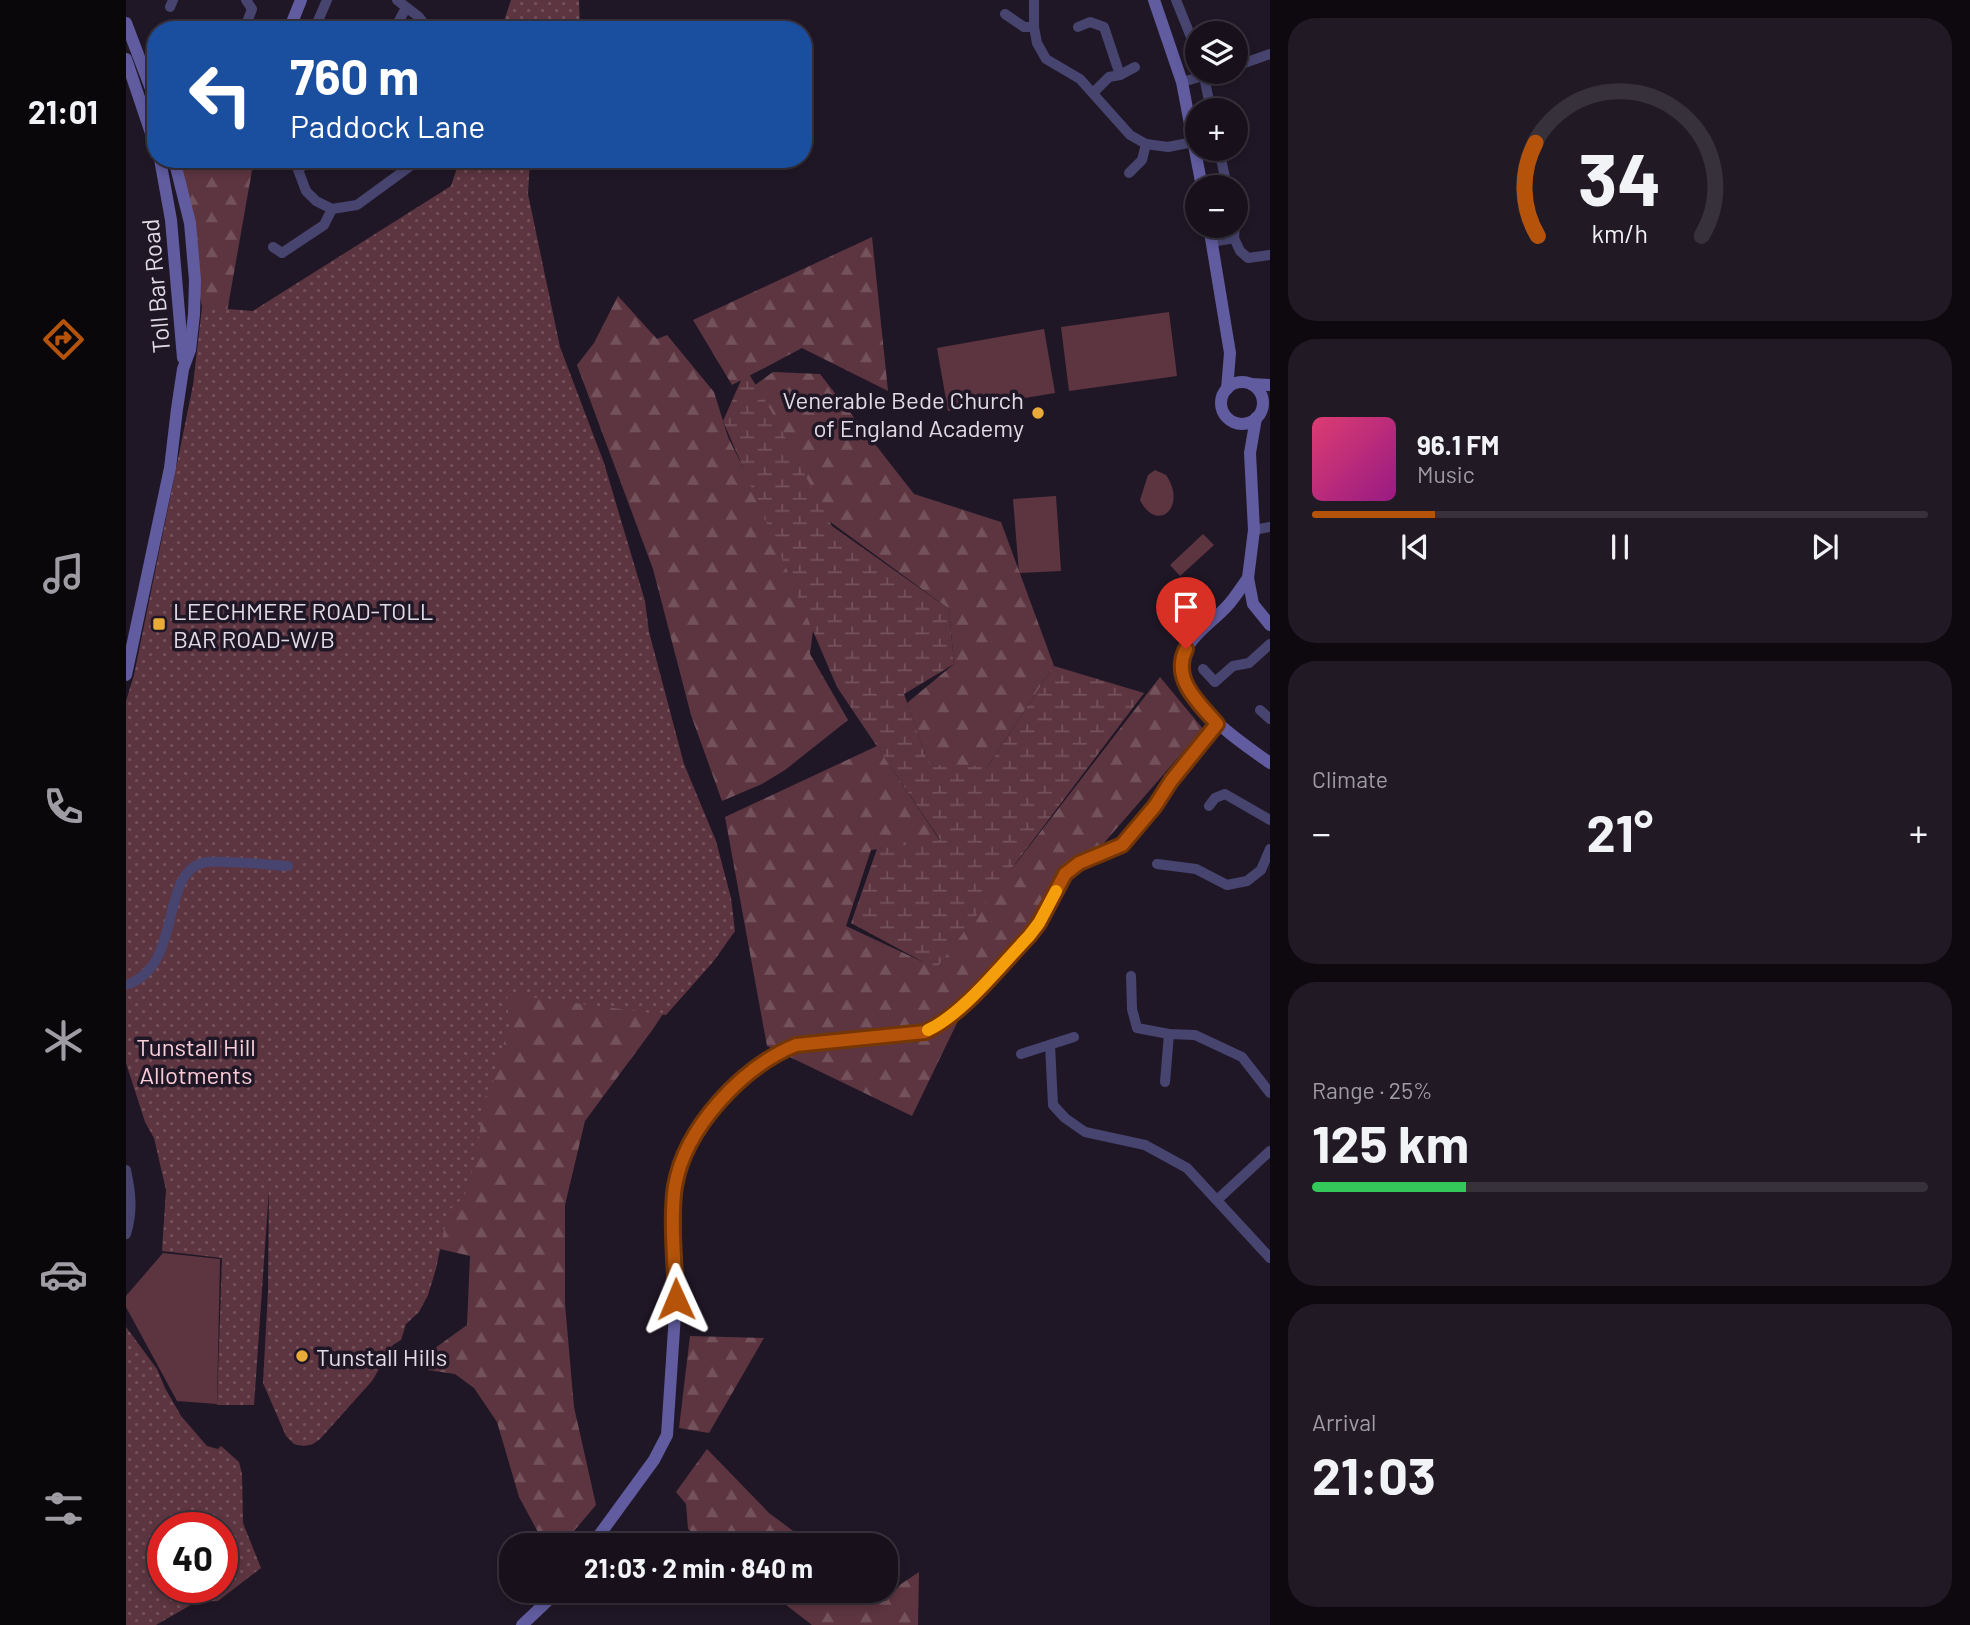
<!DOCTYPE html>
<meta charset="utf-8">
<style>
body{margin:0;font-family:Barlow,sans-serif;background:#211a25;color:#f1f3f6;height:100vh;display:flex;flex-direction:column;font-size:26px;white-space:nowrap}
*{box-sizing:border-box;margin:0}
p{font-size:23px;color:#9f9da3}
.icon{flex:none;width:38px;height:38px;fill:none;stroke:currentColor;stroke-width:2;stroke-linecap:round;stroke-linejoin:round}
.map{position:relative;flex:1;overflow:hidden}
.drawer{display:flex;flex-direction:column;gap:18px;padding:18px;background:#0d090f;width:700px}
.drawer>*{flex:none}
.guide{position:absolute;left:21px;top:21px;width:665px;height:147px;border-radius:28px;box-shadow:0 4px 10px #0003,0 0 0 2px #36313b;background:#1a4fa0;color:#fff;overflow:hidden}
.controls{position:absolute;left:1059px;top:21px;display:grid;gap:14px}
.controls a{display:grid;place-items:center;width:63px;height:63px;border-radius:50%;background:#18111c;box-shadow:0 4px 10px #0003,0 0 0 2px #36313b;font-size:35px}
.speed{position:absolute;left:21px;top:1512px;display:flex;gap:14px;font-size:35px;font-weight:700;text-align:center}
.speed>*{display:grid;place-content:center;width:91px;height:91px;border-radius:50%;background:#18111c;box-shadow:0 4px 10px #0003,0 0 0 2px #36313b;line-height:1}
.speed .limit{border:10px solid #d22;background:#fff;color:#111}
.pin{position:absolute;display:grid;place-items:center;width:60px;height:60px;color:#fff;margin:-72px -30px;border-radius:50% 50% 50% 0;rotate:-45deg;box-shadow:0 0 7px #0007}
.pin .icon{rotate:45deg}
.me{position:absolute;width:77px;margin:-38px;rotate:359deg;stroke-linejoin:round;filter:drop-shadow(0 0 5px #0008)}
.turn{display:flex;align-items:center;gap:24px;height:147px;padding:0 28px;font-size:32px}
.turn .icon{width:91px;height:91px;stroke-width:2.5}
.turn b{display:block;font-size:49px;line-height:60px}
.big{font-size:52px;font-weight:700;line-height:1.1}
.drawer .widget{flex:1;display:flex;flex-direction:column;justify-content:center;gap:10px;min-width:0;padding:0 24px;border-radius:28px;background:#211a25}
.drawer .dial{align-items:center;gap:0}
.dial svg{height:182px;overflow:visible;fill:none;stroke:#36313b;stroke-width:7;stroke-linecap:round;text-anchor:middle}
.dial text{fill:#f1f3f6;stroke:none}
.song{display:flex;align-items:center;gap:21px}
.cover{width:84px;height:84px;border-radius:10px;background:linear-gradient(135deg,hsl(340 70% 55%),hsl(310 70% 35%))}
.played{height:7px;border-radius:4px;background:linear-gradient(90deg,#b45309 20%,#36313b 20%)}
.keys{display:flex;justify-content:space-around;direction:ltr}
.heat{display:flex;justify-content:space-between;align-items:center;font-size:38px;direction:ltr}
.charge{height:10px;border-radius:5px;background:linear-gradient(90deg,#34c759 25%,#36313b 0)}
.trip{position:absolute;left:373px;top:1533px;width:399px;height:70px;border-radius:28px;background:#18111c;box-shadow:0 4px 10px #0003,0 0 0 2px #36313b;font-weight:700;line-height:70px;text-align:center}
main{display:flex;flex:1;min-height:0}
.tab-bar{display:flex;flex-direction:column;width:126px;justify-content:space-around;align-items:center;background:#0a070b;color:#9f9da3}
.tab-bar .icon{width:49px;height:49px}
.tab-bar .current{color:#b45309}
.tab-bar b{font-size:32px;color:#f1f3f6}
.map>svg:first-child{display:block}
.grass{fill:#5d3540}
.forest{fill:url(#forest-firs)}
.wetland{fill:url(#wetland-marsh)}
.park{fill:url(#park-dots);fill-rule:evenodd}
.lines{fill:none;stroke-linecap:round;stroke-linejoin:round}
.street{stroke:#474570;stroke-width:10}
.secondary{stroke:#615ca0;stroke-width:12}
.route-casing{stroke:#753606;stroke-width:18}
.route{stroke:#b45309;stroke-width:12}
.slow{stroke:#f59e0b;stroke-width:12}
.poi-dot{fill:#e8ab37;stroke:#201726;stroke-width:2.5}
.labels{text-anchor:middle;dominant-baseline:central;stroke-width:7;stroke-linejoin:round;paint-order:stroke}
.street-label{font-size:24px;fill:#e1dbe6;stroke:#201726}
.poi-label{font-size:24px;fill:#e1dbe6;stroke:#201726;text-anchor:start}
.park-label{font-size:24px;fill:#f9cdd7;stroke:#201726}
</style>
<main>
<nav class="tab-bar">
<b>21:01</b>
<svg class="icon current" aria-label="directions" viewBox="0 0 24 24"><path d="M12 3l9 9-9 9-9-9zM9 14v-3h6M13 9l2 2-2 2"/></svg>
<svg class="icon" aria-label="music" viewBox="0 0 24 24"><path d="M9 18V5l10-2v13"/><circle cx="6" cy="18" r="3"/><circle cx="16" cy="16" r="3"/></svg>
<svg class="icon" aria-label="phone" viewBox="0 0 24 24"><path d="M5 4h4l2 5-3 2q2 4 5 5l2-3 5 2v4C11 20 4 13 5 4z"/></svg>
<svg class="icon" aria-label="climate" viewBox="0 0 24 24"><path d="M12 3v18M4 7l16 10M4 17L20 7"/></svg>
<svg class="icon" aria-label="car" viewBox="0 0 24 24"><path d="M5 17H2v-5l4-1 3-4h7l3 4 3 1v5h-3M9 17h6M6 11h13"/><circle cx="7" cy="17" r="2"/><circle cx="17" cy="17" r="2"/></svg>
<svg class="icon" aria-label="filters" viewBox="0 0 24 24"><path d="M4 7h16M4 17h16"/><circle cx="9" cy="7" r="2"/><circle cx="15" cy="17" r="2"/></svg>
</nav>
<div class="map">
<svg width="1144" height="1625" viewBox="0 0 1144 1625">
<defs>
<pattern id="forest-firs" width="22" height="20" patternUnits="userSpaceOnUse" patternTransform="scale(1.75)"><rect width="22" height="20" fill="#5d3540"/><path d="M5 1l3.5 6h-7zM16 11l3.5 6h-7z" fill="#74525c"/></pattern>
<pattern id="wetland-marsh" width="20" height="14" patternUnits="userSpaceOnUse" patternTransform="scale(1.75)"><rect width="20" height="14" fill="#5d3540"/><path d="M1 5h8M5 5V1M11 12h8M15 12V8" fill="none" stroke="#74525c"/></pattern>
<pattern id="park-dots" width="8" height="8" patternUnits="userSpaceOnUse" patternTransform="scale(1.75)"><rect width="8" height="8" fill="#5d3540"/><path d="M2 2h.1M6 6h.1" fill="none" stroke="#74525c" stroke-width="1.8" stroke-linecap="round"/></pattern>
</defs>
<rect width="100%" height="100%" fill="#201726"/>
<g class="grass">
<polygon points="1043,312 1051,376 943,391 935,327"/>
<polygon points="918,329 929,393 822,411 811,348"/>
<path d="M1029,470l11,5c22,32 -9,59 -26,25l8,-25z"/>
<polygon points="930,496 935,571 893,573 887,499"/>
<polygon points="1077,534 1088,545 1054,576 1044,565"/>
<polygon points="37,1253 94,1259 91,1404 51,1401 0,1307 0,1296"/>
</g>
<g class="forest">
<polygon points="54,159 128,159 101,312 76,307 49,162"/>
<polygon points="746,237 762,391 676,348 606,385 567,320"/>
<polygon points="492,296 531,339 541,335 588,392 602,437 689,614 684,654 722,720 659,770 636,784 596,801 565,715 527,569 451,365 468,343"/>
<polygon points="647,372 694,374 788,494 875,522 928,666 858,772 803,765 781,703 828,664 823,609 703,521 629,385"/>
<polygon points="1034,677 1077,729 843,998 786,1116 641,1046 599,817 751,746 814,841 745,850 720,926 797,962 888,866"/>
<polygon points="591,933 527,1029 459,1121 439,1205 439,1304 448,1407 470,1505 436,1545 419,1545 393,1497 371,1422 348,1388 329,1374 302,1370 305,1351 341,1325 344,1256 301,1246 368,988"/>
<polygon points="564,1336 638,1338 583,1433 553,1428"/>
<polygon points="581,1449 643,1513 686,1545 583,1545 562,1529 560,1504 550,1492"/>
<polygon points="793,1572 792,1625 686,1625 642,1591 746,1591 760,1601 775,1584"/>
</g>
<polygon class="wetland" points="620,369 644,409 706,526 823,609 828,664 778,694 803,765 862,766 928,666 1018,693 810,969 725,923 751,849 814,840 711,687 597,421"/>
<g class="park">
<polygon points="385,0 453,0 454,30 375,30"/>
<polygon points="334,159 404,159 402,194 434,347 478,463 519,601 523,632 558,764 590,841 605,898 609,931 587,962 540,1015 381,994 383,1025 367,1081 357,1102 351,1156 338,1197 322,1211 310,1269 302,1295 293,1312 280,1324 275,1340 267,1345 246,1381 194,1439 187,1444 178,1446 168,1444 160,1436 137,1383 142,1290 143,1189 128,1405 91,1405 96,1258 36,1251 40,1190 28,1138 19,1122 0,1063 0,701 8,675 67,385 76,307 127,311 325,186"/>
<path d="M0,1327l31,42 8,19 16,28 26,30 11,3 3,-3 18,16 3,12 1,49 18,45 -43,33 -22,1 -40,23h-30zM37,1528h59v59h-59z"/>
</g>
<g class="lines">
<g class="street">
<polyline points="271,0 293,17 303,30"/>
<polyline points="908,0 908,27 911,43 920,59 954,79 1004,135 1020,144 1042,147 1067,142"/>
<polyline points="1050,0 1071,52"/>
<polyline points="44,7 47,0"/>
<polyline points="879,14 898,27 908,27"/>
<polyline points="952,27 964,22 978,27 994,75 983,77 968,92"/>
<polyline points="118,30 126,9 120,0"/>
<polyline points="188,30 201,0"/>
<polyline points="268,30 280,8"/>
<polyline points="1110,66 1144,54"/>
<polyline points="1077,72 1085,110"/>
<polyline points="994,75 1009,67"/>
<polyline points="1056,82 1091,72"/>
<polyline points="1093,149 1101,187"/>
<polyline points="168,159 180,191 190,201 206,209 231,205 294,159"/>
<polyline points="173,169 184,159"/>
<polyline points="1003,173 1016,160 1020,144"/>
<polyline points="1108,238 1109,226"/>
<polyline points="1086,242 1108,238 1114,251 1122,258 1144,255"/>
<polyline points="147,247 156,253 198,225 206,209"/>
<polyline points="1128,530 1144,527"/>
<polyline points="1077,669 1089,682 1107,666 1123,663 1144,644"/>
<polyline points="1134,710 1144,719"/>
<polyline points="1083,806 1089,798 1099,794 1144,820"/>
<polyline points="1031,864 1070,869 1101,885 1121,881 1135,870 1144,849"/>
<polyline points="1005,976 1006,1009 1011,1028 1043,1034 1069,1035 1116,1057 1144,1093"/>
<path d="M0,985c57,-18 33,-109 76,-122 14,-4 68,2 86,3"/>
<polyline points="924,1045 927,1105 939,1118 959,1132 1019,1145 1061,1168 1144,1258"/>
<polyline points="895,1054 948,1037"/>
<polyline points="1039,1082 1043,1034"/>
<path d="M0,1170c5,23 7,41 0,64"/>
<polyline points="1091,1200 1144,1151"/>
</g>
<g class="secondary">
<polyline points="1028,0 1056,82 1076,187"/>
<polyline points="0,23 30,102"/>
<polyline points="163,30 175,0"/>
<polyline points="0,59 30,148"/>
<polyline points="34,159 45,220 57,358"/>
<polyline points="1083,226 1104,353 1101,389"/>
<circle cx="1116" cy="403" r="21"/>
<polyline points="1125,384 1144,385"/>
<polyline points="1130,418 1124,453 1128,530 1122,578 1127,604 1144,625"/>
<path d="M1122,578c-6,8 -12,18 -19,26 -13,15 -31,26 -41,42 -28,45 52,95 82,117"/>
<polyline points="0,675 44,468 51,409 57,369 64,350 68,314 69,280 64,223 48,159"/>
<polyline points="466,1545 528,1460 541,1435 550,1299 549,1187 561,1147 576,1123 605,1091 632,1066 652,1052 670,1045 782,1035 798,1032 815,1025 903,936 913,923 939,874 953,863 996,845 1029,806 1045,781 1091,724"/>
<polyline points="396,1625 432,1591"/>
</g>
</g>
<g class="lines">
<defs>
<path id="route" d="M550,1299c-1,-34 -6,-80 -1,-113 10,-58 67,-119 121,-141l129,-13c39,-18 74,-65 104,-96l10,-13 26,-49 14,-11 43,-18 33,-39 16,-25 46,-57c-18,-21 -46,-45 -31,-75"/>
</defs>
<use href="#route" class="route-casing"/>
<use href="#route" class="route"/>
<path class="slow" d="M802,1030c35,-16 74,-66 101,-94l10,-13 17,-32"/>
</g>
<g class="poi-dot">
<circle cx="912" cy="413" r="7"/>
<rect x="26" y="617" width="14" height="14" rx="3.5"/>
<circle cx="176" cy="1356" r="7"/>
</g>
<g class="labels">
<g class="street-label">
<text transform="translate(29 286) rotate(-95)">Toll Bar Road</text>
</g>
<g class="poi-label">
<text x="898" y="399" text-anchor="end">Venerable Bede Church<tspan x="898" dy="28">of England Academy</tspan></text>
<text x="47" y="610">LEECHMERE ROAD-TOLL<tspan x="47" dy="28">BAR ROAD-W/B</tspan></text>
<text x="190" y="1356">Tunstall Hills</text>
</g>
<g class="park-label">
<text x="70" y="1046">Tunstall Hill<tspan x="70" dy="28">Allotments</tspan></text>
</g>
</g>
</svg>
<div class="controls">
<a><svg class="icon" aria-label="layers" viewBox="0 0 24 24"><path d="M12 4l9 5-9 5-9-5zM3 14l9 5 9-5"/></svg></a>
<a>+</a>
<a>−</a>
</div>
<div class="speed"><div class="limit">40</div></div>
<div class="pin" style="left:1060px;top:649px;background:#d93025"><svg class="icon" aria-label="arrive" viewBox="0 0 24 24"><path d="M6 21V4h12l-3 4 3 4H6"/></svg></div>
<svg class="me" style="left:550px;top:1299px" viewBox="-20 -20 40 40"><path d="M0-17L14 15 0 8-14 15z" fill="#b45309" stroke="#fff" stroke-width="4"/></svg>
<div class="trip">21:03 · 2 min · 840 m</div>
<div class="guide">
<div class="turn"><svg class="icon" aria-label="left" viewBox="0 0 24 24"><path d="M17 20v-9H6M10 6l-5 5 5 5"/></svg><div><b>760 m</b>Paddock Lane</div></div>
</div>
</div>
<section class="drawer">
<div class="widget dial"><svg viewBox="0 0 100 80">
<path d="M14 69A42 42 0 1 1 86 69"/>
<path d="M14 69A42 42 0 0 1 13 28" stroke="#b45309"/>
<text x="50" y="56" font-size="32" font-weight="700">34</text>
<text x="50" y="72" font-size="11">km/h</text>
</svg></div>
<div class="widget">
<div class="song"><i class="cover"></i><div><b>96.1 FM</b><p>Music</p></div></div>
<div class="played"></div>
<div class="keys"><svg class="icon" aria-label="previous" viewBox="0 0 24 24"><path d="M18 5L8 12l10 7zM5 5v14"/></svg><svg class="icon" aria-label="pause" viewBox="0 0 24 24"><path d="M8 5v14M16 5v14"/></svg><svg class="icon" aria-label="next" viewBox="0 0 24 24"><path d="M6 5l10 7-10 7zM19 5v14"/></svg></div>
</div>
<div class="widget"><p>Climate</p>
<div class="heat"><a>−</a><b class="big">21°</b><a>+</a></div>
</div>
<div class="widget"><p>Range · 25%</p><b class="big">125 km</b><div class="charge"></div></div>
<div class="widget"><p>Arrival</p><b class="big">21:03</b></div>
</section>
</main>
